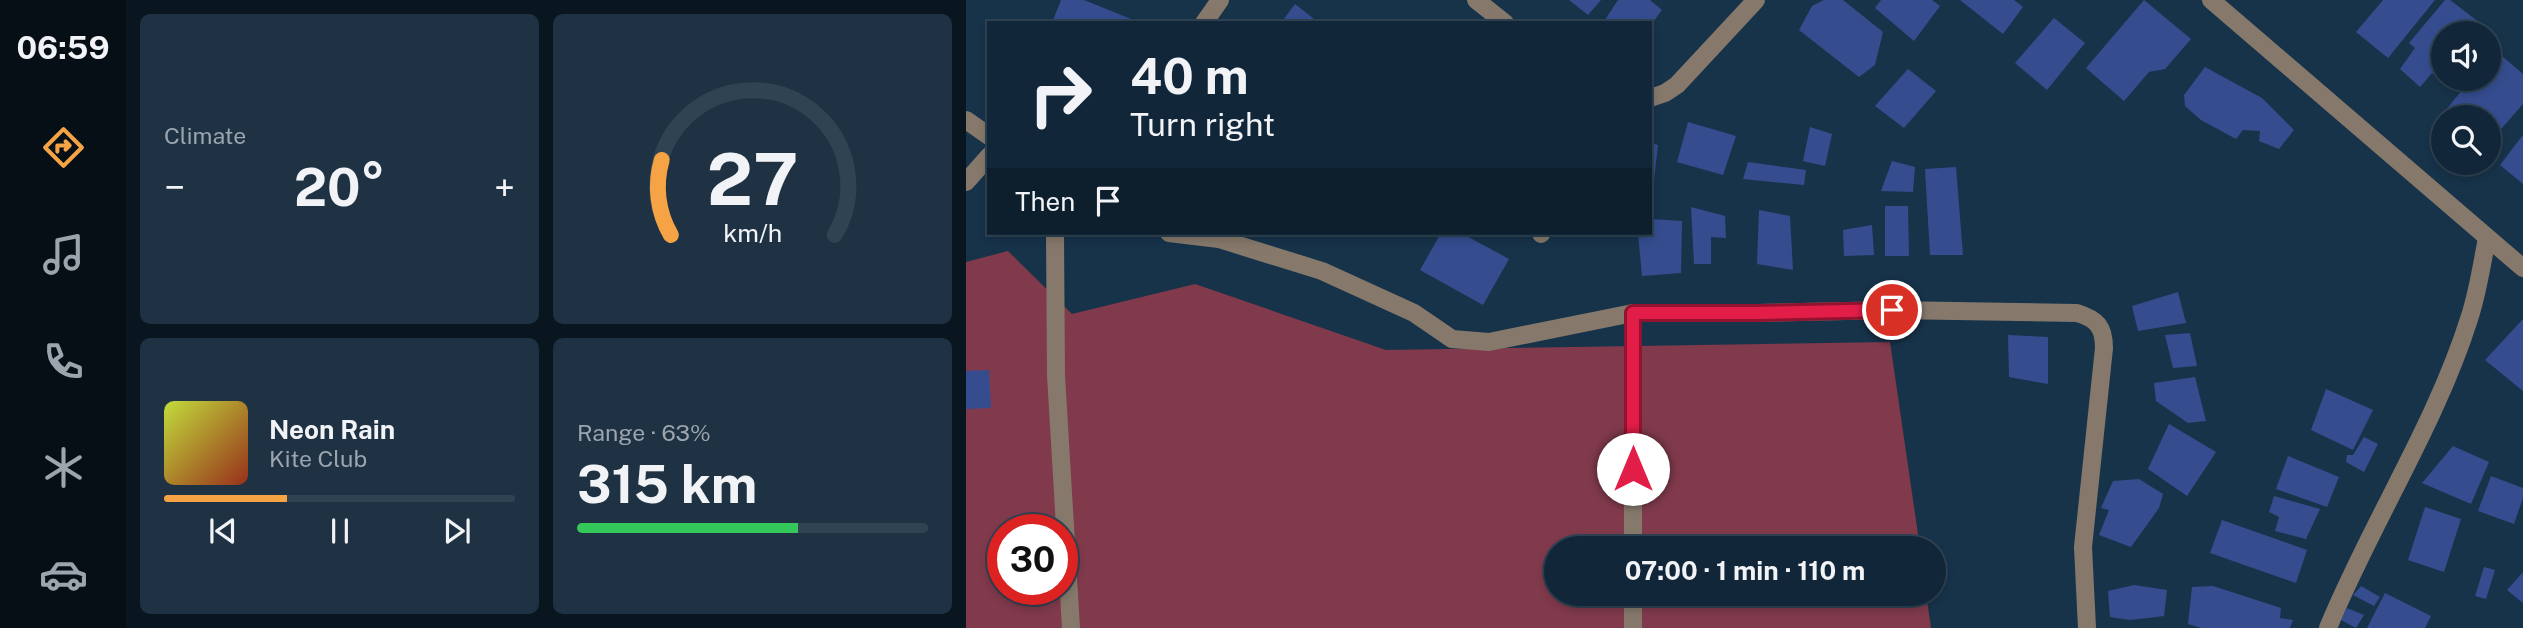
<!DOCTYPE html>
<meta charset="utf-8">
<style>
body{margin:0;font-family:"Public Sans",sans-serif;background:#1e3243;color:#f1f3f6;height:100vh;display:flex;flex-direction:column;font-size:26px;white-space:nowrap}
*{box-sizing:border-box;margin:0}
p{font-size:23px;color:#9ca5ae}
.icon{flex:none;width:38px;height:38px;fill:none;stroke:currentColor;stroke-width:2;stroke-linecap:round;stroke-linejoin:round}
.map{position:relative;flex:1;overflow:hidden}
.drawer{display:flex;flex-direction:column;gap:14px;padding:14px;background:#09151f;width:840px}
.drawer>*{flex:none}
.top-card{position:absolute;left:21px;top:21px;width:665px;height:214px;border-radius:0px;box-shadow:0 4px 10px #0003,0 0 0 2px #304353;background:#112638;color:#f1f3f6;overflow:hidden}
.controls{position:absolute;left:1465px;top:21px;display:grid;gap:14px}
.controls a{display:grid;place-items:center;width:70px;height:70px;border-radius:50%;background:#112638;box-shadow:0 4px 10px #0003,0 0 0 2px #304353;font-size:35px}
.speed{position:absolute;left:21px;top:514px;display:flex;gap:14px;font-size:35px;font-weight:700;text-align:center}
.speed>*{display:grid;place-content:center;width:91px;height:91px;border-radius:50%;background:#112638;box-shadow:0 4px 10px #0003,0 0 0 2px #304353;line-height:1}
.speed .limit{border:10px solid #d22;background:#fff;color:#111}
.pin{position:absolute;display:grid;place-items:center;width:60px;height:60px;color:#fff;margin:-30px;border:4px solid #fff;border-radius:50%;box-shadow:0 2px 7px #0007}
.me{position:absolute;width:77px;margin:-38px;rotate:0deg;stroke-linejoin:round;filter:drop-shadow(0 0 5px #0008)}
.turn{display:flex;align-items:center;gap:24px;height:147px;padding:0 28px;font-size:32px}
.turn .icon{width:91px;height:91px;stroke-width:2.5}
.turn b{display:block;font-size:49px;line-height:60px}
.then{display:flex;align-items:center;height:66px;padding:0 28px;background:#0003;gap:14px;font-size:26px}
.big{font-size:52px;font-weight:700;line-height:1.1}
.drawer .tile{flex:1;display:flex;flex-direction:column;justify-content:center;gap:10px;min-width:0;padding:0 24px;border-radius:10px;background:#1e3243}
.drawer .dial{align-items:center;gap:0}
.dial svg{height:182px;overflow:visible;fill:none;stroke:#304353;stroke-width:7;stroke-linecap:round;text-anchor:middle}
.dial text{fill:#f1f3f6;stroke:none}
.song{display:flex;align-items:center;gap:21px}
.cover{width:84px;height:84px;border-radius:10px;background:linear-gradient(135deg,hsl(70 70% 55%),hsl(10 70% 35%))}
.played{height:7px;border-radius:4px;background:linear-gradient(90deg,#f5a345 35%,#304353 35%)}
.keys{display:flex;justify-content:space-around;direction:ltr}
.heat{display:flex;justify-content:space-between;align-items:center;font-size:38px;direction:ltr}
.charge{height:10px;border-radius:5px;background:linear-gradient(90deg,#34c759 63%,#304353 0)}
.drawer .tiles{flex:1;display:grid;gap:14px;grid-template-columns:repeat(2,1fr)}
.trip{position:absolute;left:578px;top:536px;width:402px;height:70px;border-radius:35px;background:#112638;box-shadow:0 4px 10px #0003,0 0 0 2px #304353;font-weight:700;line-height:70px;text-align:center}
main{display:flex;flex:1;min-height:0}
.tab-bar{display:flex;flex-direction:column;width:126px;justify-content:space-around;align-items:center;background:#070f16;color:#9ca5ae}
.tab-bar .icon{width:49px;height:49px}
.tab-bar .selected{color:#f5a345}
.tab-bar b{font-size:32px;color:#f1f3f6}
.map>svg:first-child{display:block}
.green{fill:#803a4c;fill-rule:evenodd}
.building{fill:#354d8f}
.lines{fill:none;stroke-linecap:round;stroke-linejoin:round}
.minor{stroke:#86796c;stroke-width:18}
.route-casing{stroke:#92132f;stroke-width:18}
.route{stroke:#e11d48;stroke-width:12}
</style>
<main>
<nav class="tab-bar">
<b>06:59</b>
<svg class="icon selected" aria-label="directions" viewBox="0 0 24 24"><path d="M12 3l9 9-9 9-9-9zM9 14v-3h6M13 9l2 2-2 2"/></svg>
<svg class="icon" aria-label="music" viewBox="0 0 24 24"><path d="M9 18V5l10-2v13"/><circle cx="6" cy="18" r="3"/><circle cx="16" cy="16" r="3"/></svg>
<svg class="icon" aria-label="phone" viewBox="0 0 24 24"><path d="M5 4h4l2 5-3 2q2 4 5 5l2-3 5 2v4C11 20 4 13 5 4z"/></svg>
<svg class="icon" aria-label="climate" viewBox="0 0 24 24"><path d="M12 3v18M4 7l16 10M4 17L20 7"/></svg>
<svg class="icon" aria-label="car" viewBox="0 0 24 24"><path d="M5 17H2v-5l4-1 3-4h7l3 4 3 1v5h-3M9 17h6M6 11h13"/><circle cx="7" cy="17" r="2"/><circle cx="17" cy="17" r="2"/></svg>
</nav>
<section class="drawer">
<div class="tiles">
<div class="tile"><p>Climate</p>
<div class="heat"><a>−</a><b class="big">20°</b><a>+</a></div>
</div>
<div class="tile dial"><svg viewBox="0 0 100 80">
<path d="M14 69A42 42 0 1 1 86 69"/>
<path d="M14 69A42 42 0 0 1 10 36" stroke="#f5a345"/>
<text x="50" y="56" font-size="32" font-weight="700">27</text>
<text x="50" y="72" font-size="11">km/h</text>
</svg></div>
<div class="tile">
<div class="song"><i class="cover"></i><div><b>Neon Rain</b><p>Kite Club</p></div></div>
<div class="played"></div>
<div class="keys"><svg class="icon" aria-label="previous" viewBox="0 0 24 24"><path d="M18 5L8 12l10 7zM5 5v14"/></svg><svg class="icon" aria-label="pause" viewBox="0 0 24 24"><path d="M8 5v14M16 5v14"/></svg><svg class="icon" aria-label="next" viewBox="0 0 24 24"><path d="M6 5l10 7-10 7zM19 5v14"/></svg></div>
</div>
<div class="tile"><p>Range · 63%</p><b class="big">315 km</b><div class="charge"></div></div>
</div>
</section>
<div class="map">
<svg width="1557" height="628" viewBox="0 0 1557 628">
<rect width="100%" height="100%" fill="#17334a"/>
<path class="green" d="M42,251l64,63 123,-30 191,66 504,-8 30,206h-364v45h370l5,35h-965v-366zM37,530h59v60h-59z"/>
<g class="building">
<polygon points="95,0 118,0 175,23 86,23"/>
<polygon points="603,0 635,0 622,15"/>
<polygon points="652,0 684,0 696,10 684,26 684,23 637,23"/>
<polygon points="858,0 877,0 917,32 909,65 893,77 833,30 846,6"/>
<polygon points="915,0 966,0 974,6 948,41 909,8"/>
<polygon points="994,0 1048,0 1057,7 1037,34"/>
<polygon points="1178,0 1225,39 1199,69 1183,72 1158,101 1120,68"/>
<polygon points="1417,0 1469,0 1422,58 1390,32"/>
<polygon points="1479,0 1484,0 1522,29 1519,33 1477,33 1477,79 1486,79 1481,85 1466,73 1454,87 1434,69 1449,48 1443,43"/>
<polygon points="329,4 353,23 315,23"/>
<polygon points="1088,18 1119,43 1081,90 1049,63"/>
<polygon points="1529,50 1557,74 1557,104 1522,144 1522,117 1487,117 1479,111 1505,79 1522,79 1522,57"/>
<polygon points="1239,67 1296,98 1328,130 1313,149 1293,141 1294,131 1277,130 1270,139 1235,120 1219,106 1218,95"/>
<polygon points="942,69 970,91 938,128 909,106"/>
<polygon points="722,122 770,136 757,175 711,162"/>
<polygon points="844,127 866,134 859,166 837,161"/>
<polygon points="1557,135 1557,184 1534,165"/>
<polygon points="684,143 692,145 686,197 684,197"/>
<polygon points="926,161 949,167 947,192 915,191"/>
<polygon points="782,162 840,170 838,185 777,179"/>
<polygon points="990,167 997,255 964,255 959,169"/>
<polygon points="919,206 942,206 943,256 919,256"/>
<polygon points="725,207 759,216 760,238 745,237 745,264 728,264"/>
<polygon points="793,210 824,216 827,270 791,264"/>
<polygon points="684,219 716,221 715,273 676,276 672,233 684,233"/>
<polygon points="906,225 908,255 878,256 877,230"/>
<polygon points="475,233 495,233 543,259 517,305 454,270"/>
<polygon points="1212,292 1220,323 1172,331 1166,306"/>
<polygon points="1557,319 1557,391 1519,360"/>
<polygon points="1224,333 1231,366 1207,368 1199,335"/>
<polygon points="1042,335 1082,337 1082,384 1043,377"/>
<polygon points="23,370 25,408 0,409 0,371"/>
<polygon points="1229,377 1240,421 1222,423 1190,401 1188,383"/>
<polygon points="1360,389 1407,410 1387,450 1345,430"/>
<polygon points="1203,424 1250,452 1221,496 1182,469"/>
<polygon points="1398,437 1412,444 1398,472 1380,462 1381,455 1387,455"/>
<polygon points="1487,446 1523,462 1505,504 1456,483"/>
<polygon points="1322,456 1373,477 1361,507 1310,489"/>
<polygon points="1525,476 1557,488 1557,498 1548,524 1512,511"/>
<polygon points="1173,479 1197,494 1193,508 1165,547 1133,535 1143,510 1135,508 1147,481"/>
<polygon points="1308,496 1354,509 1340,539 1309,531 1313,517 1303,512"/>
<polygon points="1459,507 1495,519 1478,572 1442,560"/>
<polygon points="1256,520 1341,550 1330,583 1244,553"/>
<polygon points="1518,567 1529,570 1520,599 1509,596"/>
<polygon points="1557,572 1557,603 1541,590"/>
<polygon points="1168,585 1201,590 1198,616 1164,620 1144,617 1142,591"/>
<polygon points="1247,586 1315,608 1314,618 1327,620 1324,628 1235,628 1222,624 1226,587"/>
<polygon points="1395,586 1414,597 1408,606 1387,595"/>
<polygon points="1419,593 1465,616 1459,628 1401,628"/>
<polygon points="1381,608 1398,615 1390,628 1375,620"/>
</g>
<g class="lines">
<g class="minor">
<polyline points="510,0 539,23"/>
<polyline points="1245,0 1557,268"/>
<polyline points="238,23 254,0"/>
<polyline points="684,98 699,93 711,85 790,0"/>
<polyline points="0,120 23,136"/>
<polyline points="0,182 23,156"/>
<polyline points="89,233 90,375 105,628"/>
<path d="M203,233l50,6 103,32 92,42 38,26 37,3 144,-29h126l133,-3 185,3c20,6 27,14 27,35l-21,199 4,81"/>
<polyline points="575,234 576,233"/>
<polyline points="667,548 667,313"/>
<polyline points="667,628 667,593"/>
<path d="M1362,628c43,-105 108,-203 142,-312 8,-25 12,-52 17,-78"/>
</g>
</g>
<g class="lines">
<defs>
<polyline id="route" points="667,469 667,313 793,313 926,310"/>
</defs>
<use href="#route" class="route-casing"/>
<use href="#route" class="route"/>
</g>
</svg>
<div class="controls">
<a><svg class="icon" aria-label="sound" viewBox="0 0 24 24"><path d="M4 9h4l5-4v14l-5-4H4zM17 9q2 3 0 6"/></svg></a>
<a><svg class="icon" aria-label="search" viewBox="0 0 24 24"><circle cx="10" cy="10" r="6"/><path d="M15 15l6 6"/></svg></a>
</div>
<div class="speed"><div class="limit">30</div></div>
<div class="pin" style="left:926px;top:310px;background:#d93025"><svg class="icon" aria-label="arrive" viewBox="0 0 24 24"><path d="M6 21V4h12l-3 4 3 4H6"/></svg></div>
<svg class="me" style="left:667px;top:469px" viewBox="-20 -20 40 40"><circle r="19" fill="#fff"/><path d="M0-13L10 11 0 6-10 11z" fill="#e11d48"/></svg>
<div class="trip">07:00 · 1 min · 110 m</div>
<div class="top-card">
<div class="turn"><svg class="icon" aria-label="right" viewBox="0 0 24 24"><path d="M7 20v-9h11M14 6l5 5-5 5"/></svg><div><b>40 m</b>Turn right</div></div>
<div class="then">Then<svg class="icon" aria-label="arrive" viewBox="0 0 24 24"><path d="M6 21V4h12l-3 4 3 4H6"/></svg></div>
</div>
</div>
</main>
